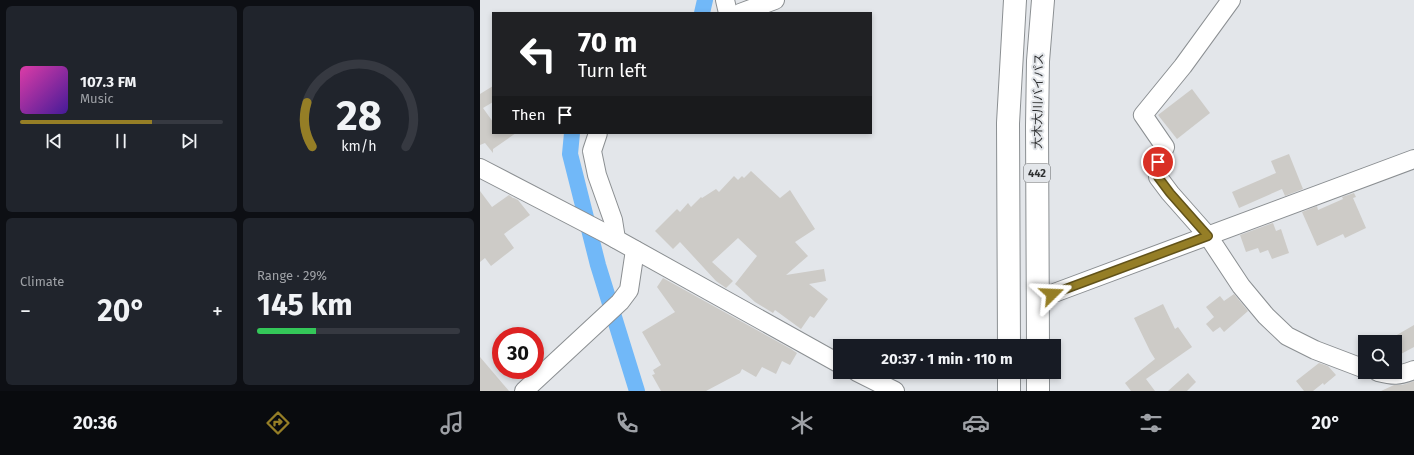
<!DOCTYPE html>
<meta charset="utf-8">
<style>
body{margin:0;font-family:"Fira Sans","Noto Sans JP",sans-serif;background:#20242c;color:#f1f3f6;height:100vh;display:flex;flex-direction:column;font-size:15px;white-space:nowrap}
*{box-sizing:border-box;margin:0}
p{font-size:13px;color:#9ea1a6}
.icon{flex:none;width:22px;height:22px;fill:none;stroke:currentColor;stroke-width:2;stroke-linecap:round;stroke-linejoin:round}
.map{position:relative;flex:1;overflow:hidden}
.drawer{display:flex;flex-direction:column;gap:6px;padding:6px;background:#0d0f14;width:480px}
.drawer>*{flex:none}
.banner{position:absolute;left:12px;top:12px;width:380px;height:122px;border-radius:0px;box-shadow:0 2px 6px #0003;background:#202124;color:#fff;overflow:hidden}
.tools{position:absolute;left:878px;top:335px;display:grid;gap:8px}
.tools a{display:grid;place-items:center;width:44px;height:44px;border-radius:0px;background:#171b24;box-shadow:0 2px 6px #0003;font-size:20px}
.speed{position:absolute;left:12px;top:327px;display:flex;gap:8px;font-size:20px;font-weight:700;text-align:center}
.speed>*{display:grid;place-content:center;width:52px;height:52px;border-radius:50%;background:#171b24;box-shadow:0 2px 6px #0003;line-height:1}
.speed .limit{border:6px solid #d22;background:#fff;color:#111}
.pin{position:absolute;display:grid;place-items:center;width:34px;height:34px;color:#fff;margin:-17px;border:2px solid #fff;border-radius:50%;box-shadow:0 1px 4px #0007}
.me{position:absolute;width:44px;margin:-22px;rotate:69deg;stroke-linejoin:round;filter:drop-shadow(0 0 3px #0008)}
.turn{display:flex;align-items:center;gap:14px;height:84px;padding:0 20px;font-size:18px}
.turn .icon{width:52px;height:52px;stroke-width:2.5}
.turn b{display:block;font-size:28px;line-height:34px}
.then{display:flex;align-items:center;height:38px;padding:0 20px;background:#0003;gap:8px;font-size:15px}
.big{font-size:30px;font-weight:700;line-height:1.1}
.drawer .tile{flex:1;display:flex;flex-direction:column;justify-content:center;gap:6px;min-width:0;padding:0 14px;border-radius:6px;background:#20242c}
.drawer .dial{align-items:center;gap:0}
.dial svg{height:104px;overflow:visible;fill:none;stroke:#363941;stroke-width:7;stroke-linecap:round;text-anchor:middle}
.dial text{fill:#f1f3f6;stroke:none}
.song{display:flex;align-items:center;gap:12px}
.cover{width:48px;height:48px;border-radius:6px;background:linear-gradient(135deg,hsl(320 70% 55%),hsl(260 70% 35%))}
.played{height:4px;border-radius:2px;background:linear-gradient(90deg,#957e26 65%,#363941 65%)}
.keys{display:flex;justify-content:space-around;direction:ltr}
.heat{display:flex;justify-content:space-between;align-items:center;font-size:22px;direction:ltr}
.charge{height:6px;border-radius:3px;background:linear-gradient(90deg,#34c759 29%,#363941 0)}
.drawer .tiles{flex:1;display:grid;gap:6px;grid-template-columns:repeat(2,1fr)}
.trip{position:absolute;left:353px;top:339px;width:228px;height:40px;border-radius:0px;background:#171b24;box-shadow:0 2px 6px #0003;font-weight:700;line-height:40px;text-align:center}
.tabs{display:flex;height:64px;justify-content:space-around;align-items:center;background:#090b0e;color:#9ea1a6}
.tabs .icon{width:28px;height:28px}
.tabs .selected{color:#957e26}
.tabs b{font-size:18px;color:#f1f3f6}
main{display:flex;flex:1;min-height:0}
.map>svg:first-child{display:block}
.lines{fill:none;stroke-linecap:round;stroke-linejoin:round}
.canal{stroke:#71b8f8;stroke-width:16}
.building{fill:#cdcbc7}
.minor-casing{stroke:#8b8f92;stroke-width:20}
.highway-casing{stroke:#8b8f92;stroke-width:24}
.minor{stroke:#fff;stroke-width:18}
.highway{stroke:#fff;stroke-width:22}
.route-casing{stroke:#615219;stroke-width:10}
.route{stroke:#957e26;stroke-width:7}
.labels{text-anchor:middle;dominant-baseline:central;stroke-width:4;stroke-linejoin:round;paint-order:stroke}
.shield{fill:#e3e6ea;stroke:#656768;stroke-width:1}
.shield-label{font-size:11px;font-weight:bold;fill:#2f3031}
.street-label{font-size:12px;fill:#2f3031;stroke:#e3e6ea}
</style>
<main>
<section class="drawer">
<div class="tiles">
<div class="tile">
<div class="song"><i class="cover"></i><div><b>107.3 FM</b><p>Music</p></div></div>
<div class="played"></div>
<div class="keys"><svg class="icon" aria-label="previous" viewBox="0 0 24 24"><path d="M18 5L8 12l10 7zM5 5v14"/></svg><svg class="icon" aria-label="pause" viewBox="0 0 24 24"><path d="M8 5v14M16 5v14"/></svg><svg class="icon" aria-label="next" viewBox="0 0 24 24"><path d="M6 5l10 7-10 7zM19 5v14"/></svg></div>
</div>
<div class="tile dial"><svg viewBox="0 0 100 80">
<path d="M14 69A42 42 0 1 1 86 69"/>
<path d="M14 69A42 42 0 0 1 10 35" stroke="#957e26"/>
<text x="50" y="56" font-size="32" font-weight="700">28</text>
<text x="50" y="72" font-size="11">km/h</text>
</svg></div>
<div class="tile"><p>Climate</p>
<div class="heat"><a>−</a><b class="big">20°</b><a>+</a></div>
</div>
<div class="tile"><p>Range · 29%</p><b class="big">145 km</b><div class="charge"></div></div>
</div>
</section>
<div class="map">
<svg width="934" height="391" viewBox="0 0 934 391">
<rect width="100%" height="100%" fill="#e3e6ea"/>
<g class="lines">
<g class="canal">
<polyline points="222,13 225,0"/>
<polyline points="92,133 90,154 118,265 157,391"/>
</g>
</g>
<g class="building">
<polygon points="13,86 13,102 3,108 13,122 13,133 36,133 13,149 13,153 5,143 0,145 0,94"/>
<polygon points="712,89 730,113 697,139 678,115"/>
<polygon points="809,154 823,189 805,196 802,189 759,208 752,192 796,173 791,161"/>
<polygon points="271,171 300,198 310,190 335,229 315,242 328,256 306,275 344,269 346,281 329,284 348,299 334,318 330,316 321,329 295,310 293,313 275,302 255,284 277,256 258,238 232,262 253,281 246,288 236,281 200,242 193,249 175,231 197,209 200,212 208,203 211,207 221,197 222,198 236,189 239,192 254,176 258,180 262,176 264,178"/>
<polygon points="0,191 12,207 29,195 33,198 34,198 38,200 50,215 24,234 34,248 11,266 5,258 0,262"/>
<polygon points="874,193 876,197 873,198 886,228 865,238 863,234 837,246 822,212 837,206 838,210 863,199 862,197"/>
<polygon points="793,223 796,231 801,229 809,253 792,259 788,250 780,253 778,248 766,252 760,235"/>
<polygon points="183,278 311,349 317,353 310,365 302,361 296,374 282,367 276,377 262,369 260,373 226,391 181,391 172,375 175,374 173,370 181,365 162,332 195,312 177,287"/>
<polygon points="754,294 768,311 744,332 740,327 733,332 726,324 734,317 726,307 740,296 744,301"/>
<polygon points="683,304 695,329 698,327 712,347 666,379 675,391 651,391 645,383 675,359 670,351 654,318"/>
<polygon points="934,325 934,347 919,355 915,347 915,342 912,342 910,339"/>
<polygon points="0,357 29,391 0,391"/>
<polygon points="839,363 848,366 856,375 844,385 843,383 833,391 824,391 816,381"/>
<polygon points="708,373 716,382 707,391 688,391"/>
<polygon points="934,381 934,391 901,391 914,385 922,385"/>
</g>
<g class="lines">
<defs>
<g id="minor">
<polyline points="245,0 248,13"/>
<polyline points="751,0 703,66 663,115 685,147 678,162 678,177 690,193 728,236 761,286 786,316 807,336 835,350 885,369"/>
<polyline points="260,13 295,0"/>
<polyline points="118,133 112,151 117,175 133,220 136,239"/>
<polyline points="0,168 125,233 360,364"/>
<polyline points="558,299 934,159"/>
<polyline points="377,372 415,391"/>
<path d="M898,372c16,4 20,4 36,-2"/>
<polyline points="44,391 140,302 149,290 155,250"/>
</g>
<g id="highway">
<polyline points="529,346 528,123 535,0"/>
<polyline points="558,346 557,126 558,61 563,0"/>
<polyline points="529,372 529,391"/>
<polyline points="558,372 558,391"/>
</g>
</defs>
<use href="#minor" class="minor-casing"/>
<use href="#highway" class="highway-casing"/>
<use href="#minor" class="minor"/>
<use href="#highway" class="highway"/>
</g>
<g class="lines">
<defs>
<polyline id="route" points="572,294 728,236 690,193 678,177 678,162"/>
</defs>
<use href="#route" class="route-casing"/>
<use href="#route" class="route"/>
</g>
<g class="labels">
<rect class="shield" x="544" y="164" width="26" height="18" rx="3"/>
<g class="shield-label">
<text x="557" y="173">442</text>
</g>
<g class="street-label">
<text transform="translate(558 101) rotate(-89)">大木大川バイパス</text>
</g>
</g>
</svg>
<div class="tools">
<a><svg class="icon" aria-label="search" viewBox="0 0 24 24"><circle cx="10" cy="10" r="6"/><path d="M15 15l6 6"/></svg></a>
</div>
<div class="speed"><div class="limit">30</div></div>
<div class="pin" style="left:678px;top:162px;background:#d93025"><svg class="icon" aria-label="arrive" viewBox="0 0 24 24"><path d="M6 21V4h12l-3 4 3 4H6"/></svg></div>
<svg class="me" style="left:572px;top:294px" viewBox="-20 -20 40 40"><path d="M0-17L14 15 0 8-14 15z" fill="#957e26" stroke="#fff" stroke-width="4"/></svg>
<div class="trip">20:37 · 1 min · 110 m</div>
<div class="banner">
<div class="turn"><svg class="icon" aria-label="left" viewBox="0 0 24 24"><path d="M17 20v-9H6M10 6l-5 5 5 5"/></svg><div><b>70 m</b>Turn left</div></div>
<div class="then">Then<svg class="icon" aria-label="arrive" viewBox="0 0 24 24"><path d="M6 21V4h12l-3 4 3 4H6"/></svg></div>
</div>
</div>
</main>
<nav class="tabs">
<b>20:36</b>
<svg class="icon selected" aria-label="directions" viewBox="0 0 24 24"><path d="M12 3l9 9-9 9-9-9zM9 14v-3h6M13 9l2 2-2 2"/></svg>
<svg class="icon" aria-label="music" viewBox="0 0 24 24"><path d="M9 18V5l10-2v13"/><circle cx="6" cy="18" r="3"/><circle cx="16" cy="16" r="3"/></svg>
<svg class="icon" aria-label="phone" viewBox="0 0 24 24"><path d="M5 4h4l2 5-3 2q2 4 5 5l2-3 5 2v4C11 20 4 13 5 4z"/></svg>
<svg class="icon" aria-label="climate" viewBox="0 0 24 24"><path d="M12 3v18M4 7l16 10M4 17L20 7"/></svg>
<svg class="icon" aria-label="car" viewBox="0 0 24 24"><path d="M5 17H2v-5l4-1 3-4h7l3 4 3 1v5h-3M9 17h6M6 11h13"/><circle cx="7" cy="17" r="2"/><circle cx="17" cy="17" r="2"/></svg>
<svg class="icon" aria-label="filters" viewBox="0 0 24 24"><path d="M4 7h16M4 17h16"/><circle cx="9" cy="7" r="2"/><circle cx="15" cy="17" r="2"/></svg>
<b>20°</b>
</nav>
